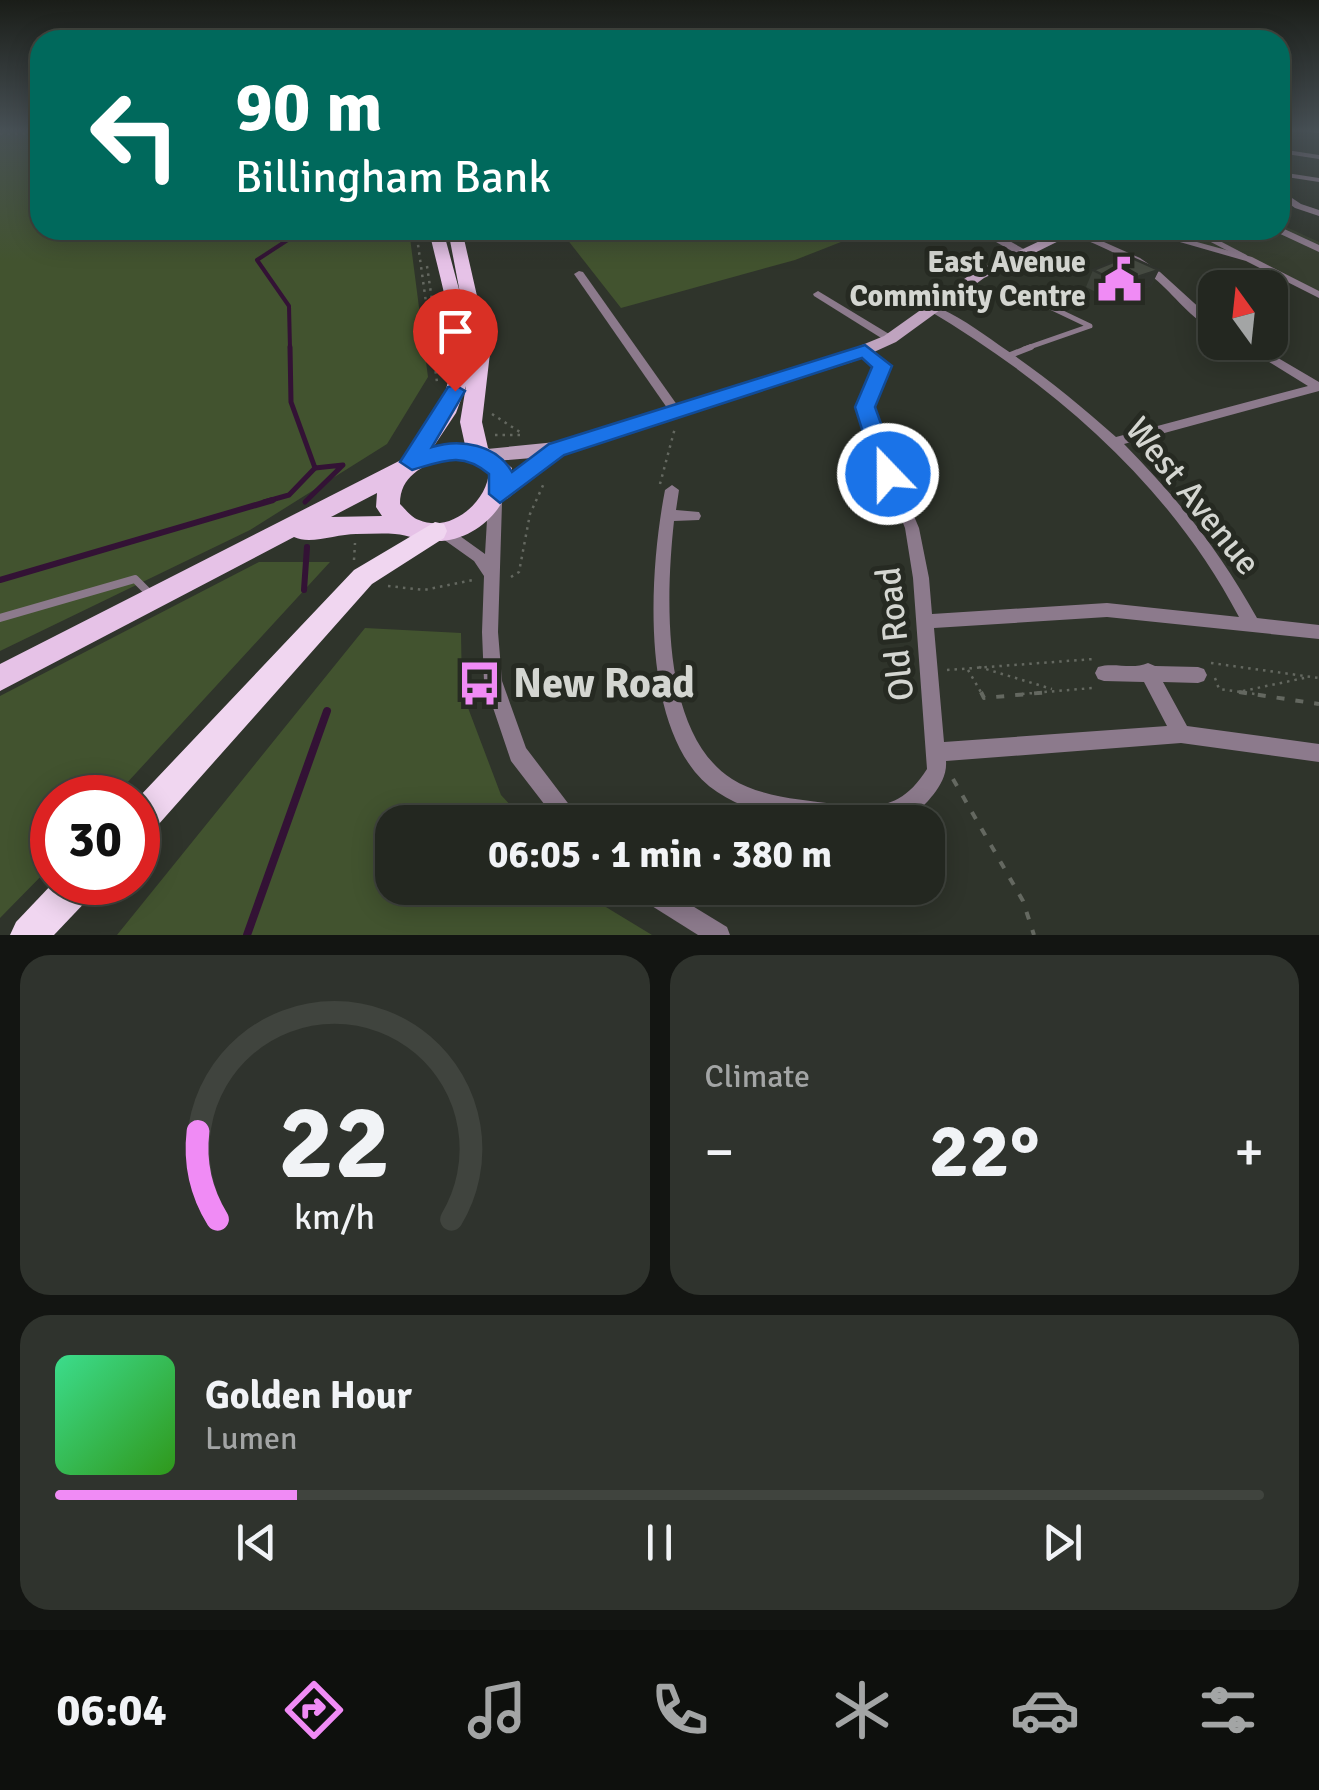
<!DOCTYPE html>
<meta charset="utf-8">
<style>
body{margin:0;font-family:Signika,sans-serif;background:#2f332d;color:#f1f3f6;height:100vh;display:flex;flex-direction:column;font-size:38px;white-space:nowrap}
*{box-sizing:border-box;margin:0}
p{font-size:32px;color:#a3a5a5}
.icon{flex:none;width:55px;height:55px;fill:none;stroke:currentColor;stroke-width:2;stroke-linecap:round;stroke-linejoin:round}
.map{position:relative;height:935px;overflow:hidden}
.side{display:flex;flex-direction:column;gap:20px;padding:20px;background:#131512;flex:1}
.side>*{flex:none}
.banner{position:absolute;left:30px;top:30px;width:1260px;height:210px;border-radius:30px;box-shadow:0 5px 25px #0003,0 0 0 2px #40443e;background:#00695c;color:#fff;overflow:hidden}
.needle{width:65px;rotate:345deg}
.tools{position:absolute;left:1198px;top:270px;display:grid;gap:20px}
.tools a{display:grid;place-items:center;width:90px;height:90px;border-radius:20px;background:#232720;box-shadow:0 5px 25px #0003,0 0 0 2px #40443e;font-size:50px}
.speed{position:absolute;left:30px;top:775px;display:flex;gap:20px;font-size:50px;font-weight:700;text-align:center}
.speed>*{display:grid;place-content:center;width:130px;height:130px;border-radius:50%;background:#232720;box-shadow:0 5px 25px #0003,0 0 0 2px #40443e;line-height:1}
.speed .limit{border:15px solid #d22;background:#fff;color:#111}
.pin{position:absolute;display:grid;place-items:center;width:85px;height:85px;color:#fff;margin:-102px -42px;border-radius:50% 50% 50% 0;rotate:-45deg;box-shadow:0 0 10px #0007}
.pin .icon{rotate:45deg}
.me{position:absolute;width:110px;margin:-55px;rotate:338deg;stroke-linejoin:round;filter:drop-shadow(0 0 8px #0008)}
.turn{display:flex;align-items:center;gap:35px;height:210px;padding:0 40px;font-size:45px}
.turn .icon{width:130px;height:130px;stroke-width:2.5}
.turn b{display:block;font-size:70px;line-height:85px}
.big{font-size:75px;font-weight:700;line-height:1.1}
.side .widget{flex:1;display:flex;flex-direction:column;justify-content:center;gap:15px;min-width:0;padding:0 35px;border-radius:30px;background:#2f332d}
.side .dial{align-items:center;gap:0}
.dial svg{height:260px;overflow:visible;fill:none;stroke:#40443e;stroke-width:7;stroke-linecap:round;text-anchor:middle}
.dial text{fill:#f1f3f6;stroke:none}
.song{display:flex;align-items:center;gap:30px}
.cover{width:120px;height:120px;border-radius:15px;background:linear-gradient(135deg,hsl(150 70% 55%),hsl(110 70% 35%))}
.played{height:10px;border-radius:5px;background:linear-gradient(90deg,#f08bf5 20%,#40443e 20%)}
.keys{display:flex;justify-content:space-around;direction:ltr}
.heat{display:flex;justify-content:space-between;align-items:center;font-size:55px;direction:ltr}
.side .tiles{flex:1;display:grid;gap:20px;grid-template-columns:1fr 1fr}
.widget:last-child{grid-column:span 2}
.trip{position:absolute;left:375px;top:805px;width:570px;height:100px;border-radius:30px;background:#232720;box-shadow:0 5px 25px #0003,0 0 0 2px #40443e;font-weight:700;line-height:100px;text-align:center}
.dock{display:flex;height:160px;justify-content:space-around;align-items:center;background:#0e100d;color:#a3a5a5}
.dock .icon{width:70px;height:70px}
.dock .current{color:#f08bf5}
.dock b{font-size:45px;color:#f1f3f6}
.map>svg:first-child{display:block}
.built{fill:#373e30}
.green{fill:#42532f}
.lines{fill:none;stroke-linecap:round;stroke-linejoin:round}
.stream-far3{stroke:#331235;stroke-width:4}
.stream-far2{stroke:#331235;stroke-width:5}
.stream-far1{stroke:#331235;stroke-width:6}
.stream{stroke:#331235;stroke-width:8}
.path-far1{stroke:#646860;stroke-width:2.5;stroke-dasharray:2.5 5;stroke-linecap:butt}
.path{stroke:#646860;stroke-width:4;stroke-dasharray:8 11;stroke-linecap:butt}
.service-far2{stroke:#8c7a8c;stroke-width:5}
.service-far1{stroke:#8c7a8c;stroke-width:6}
.service{stroke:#8c7a8c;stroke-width:8}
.minor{fill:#8c7a8c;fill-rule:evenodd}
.tertiary{fill:#8c7a8c;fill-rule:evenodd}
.secondary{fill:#bfa3bf;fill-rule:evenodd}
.primary{fill:#e6c2e7;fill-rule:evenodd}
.trunk{fill:#f0d6f0;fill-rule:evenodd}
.wall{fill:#3b4038}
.shaded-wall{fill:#30342e}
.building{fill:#454a41;stroke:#30342e;stroke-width:2.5}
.route{fill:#1a73e8;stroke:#114b97;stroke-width:2.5}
.labels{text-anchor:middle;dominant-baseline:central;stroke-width:10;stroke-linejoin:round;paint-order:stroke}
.far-poi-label{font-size:30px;font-weight:bold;fill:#d4d6d1;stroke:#262a22;text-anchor:end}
.street-label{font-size:35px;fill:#d4d6d1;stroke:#262a22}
.near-poi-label{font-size:42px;font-weight:bold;fill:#d4d6d1;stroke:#262a22;text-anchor:start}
</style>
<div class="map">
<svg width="1319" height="935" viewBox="0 0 1319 935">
<rect width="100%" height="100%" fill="#2f342b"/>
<polygon class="built" points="1280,224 1319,242 1319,295 1238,256 1143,230 1280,230"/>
<g class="green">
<polygon points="0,130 40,130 40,230 409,230 428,377 387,444 250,530 0,651"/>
<polygon points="578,230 860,230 864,233 795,260 621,308 563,234"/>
<polygon points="259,562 330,562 114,797 52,798 52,865 0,918 0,696"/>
<polygon points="365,628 461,633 462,692 501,795 526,822 392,822 392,888 584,888 596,901 652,935 117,935"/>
</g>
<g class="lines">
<polyline class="stream-far3" points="290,349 289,306 257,260 303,230"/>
<g class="stream-far2">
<polyline points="290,347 291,402 315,468 343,465 305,502"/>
<polyline points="264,502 289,495 315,468"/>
</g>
<g class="stream-far1">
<polyline points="0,580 273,500"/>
<polyline points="304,590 307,547"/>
</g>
<polyline class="stream" points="247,935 327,711"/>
<g class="path-far1">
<polyline points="0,134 40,134"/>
<polyline points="416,230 437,382"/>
<polyline points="549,230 552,233"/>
<polyline points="427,266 441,362"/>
<polyline points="492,414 523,434"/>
<polyline points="495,435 522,435"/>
<polyline points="660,484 675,428"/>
<polyline points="354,560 355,543"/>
<polyline points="511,577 519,572 530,514 545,481"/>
<polyline points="388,586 424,590 473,580"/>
<polyline points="1211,663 1319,678"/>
<polyline points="979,667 1052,689"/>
<polyline points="947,670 1094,659"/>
<polyline points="968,670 982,694"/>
<polyline points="1215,678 1219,689 1255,694"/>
<polyline points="1243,691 1309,677"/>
<polyline points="1022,694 1092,688"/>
</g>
<g class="path">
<polyline points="981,692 984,698 1049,692"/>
<polyline points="1239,692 1319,704"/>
<polyline points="953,779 1023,901 1034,935"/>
</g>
<g class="service-far2">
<polyline points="1204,230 1201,234 1245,257"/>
<polyline points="1024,349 1090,326 1048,306"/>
</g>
<polyline class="service-far1" points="1008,356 1031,347"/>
<polyline class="service" points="0,618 135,579 151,595"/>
<g class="minor">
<polygon points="1309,130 1319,130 1319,133 1310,132"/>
<polygon points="1280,149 1319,155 1319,159 1280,153"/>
<polygon points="1280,172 1319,178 1319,182 1280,176"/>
<polygon points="1280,190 1301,204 1319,210 1319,216 1295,208 1280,197"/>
<polygon points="1280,227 1319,245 1319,252 1276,232 1274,230 1280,230"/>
<polygon points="905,230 919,230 934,237 929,240"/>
<path d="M1067,230h10l63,28 20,14 55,50v8c-25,-11 -40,-35 -61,-52 -25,-21 -56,-33 -86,-45z"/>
<polygon points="1138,230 1153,230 1252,257 1319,291 1319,298 1246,261"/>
<polygon points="579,271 583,272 680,409 682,412 680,415 672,415 574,274"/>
<polygon points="818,291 894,337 896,339 890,342 886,341 814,296 813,294"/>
<path d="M932,305c24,9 46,25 67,40 42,28 80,59 117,92l192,-51 -71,-44h14l68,40v9l-195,53c55,56 95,106 133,174l62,7v14l-212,-22 -173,11 10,114 223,-16 -23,-44 -40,-1 -6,-2 -3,-6 3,-6c16,-5 34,3 50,-4l7,3 43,1 6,2 3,6 -3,6 -6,2 -35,-1 24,44 132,18v18l-138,-19 -235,18c1,13 -5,24 -13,34 -9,11 -22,25 -37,27 -11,3 -26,0 -38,0 -54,0 -126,-5 -163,-50 -54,-67 -45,-204 -30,-282l7,-5 7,5 -3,20 23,2 2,4 -2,4 -25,1c-8,74 -14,212 58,258 28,18 71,21 103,25 44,5 67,4 92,-35l-14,-191 -8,-50 -44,-109 1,-22 14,-30 -15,-15v-4h8l19,18 -14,31 -1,22 46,109 10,50 3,36 175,-11 132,14c-70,-133 -184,-231 -311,-307l-1,-2z"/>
<polygon points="495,498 500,499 502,503 498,632 502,681 526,748 577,815 580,822 558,822 511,761 484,681 482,632 484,576 474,561 436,534 434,530 436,526 446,526 485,554 488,503 490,499"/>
<polygon points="633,888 663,888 727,927 730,935 698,935 636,896"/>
</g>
<polygon class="tertiary" points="975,230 990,230 1029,252 1019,255"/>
<polygon class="secondary" points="1063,230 1081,230 984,278 896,342 852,362 562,454 507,499 493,499 490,494 532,458 484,462 477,460 474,455 477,450 556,442 840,354 884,336 974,272"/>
<path class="primary" d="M429,230h14l17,63 -12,-63h14l28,123 -8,69 6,26 24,20c0,39 -38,75 -78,73 -13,0 -26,-6 -39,-7 -13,-1 -26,0 -39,0 -19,0 -46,11 -62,3l-294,154v-27l403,-205c13,-20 29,-38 39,-59 23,-53 -2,-117 -13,-170zM466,386l-6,36 5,23 -31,1 22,-33zM446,457l32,4 11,10c-1,30 -38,63 -70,49 -7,-2 -14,-11 -19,-16 0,-28 22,-38 46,-47zM377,493l-1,14 6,9 -51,1z"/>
<g class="trunk">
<polygon points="435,522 444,524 447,531 444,538 372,584 150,834 138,839 138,798 354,570"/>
<polygon points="54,882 97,882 92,895 54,935 10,935 16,922"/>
</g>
</g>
<polygon class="wall" points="1093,270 1159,270 1151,286 1111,300 1086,287"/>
<polygon class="shaded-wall" points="1159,270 1151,286 1111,300 1119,283"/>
<polygon class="building" points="1128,256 1159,270 1119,283 1093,270"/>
<linearGradient id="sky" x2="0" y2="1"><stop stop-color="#1a1d18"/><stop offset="0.5" stop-color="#475055"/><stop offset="1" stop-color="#475055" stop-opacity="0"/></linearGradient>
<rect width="1319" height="261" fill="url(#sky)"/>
<path class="route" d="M865,345l27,21 -17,41 24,67 -11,8 -12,-8 -21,-67 17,-40 -10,-9 -298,97 -64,48 -11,-9v-20c-27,-23 -46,-13 -77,-4l-12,-8 48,-75 7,-2 10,6 -33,56c29,-9 65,-2 80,25l37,-28z"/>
<defs>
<symbol id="civic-bare" viewBox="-9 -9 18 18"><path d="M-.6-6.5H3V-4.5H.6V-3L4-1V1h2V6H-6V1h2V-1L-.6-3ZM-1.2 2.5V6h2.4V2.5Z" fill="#f08bf5" stroke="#262a22" stroke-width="2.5" paint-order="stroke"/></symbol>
<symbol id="bus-bare" viewBox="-9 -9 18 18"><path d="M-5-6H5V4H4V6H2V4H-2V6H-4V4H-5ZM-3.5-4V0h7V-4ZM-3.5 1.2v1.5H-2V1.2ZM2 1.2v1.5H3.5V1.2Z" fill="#f08bf5" stroke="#262a22" stroke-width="2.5" paint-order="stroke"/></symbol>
</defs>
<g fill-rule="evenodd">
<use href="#civic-bare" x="1088" y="248" width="63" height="63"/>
<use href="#bus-bare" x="448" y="652" width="63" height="63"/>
</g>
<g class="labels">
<g class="far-poi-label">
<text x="1086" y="262">East Avenue<tspan x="1086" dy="34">Comminity Centre</tspan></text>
</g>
<g class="street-label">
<text transform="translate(1193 496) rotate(51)">West Avenue</text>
<text transform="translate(895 634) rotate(-96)">Old Road</text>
</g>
<g class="near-poi-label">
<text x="513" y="683">New Road</text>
</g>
</g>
</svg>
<div class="tools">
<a><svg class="needle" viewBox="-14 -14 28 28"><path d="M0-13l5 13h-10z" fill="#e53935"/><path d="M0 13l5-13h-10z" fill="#a3a5a5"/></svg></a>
</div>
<div class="speed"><div class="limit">30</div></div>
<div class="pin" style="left:455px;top:391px;background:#d93025"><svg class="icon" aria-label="arrive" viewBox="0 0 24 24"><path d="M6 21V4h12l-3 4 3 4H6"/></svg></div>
<svg class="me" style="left:888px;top:474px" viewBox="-20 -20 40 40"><circle r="17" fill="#1a73e8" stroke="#fff" stroke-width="3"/><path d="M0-11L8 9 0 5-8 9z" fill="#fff"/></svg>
<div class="trip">06:05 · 1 min · 380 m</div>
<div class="banner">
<div class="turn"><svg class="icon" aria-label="left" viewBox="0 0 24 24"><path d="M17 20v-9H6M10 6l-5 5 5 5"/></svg><div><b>90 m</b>Billingham Bank</div></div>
</div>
</div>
<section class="side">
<div class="tiles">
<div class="widget dial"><svg viewBox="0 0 100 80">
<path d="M14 69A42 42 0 1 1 86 69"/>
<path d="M14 69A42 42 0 0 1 8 42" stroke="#f08bf5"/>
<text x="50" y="56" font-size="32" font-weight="700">22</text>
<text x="50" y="72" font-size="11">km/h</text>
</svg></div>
<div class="widget"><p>Climate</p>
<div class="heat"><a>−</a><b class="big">22°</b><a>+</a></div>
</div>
<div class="widget">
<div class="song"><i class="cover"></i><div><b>Golden Hour</b><p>Lumen</p></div></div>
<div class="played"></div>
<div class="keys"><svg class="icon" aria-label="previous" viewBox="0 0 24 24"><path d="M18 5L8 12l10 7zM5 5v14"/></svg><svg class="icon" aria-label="pause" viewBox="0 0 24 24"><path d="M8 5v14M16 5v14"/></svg><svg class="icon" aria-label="next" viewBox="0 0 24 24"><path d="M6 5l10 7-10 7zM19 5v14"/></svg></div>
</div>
</div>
</section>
<nav class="dock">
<b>06:04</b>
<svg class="icon current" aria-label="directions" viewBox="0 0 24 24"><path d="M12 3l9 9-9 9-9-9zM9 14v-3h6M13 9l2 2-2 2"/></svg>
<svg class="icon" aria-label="music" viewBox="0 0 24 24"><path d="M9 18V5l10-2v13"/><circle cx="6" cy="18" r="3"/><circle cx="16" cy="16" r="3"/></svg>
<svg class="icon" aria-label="phone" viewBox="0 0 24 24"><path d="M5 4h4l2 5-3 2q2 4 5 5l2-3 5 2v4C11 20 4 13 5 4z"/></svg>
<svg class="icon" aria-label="climate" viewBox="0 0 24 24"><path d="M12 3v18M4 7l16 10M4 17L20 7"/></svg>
<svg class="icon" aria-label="car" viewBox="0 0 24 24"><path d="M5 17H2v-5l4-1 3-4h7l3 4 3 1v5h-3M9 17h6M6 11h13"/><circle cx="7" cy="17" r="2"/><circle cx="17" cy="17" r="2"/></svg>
<svg class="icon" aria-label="filters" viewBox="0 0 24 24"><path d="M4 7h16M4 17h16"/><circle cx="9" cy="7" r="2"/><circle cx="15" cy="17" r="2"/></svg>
</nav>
